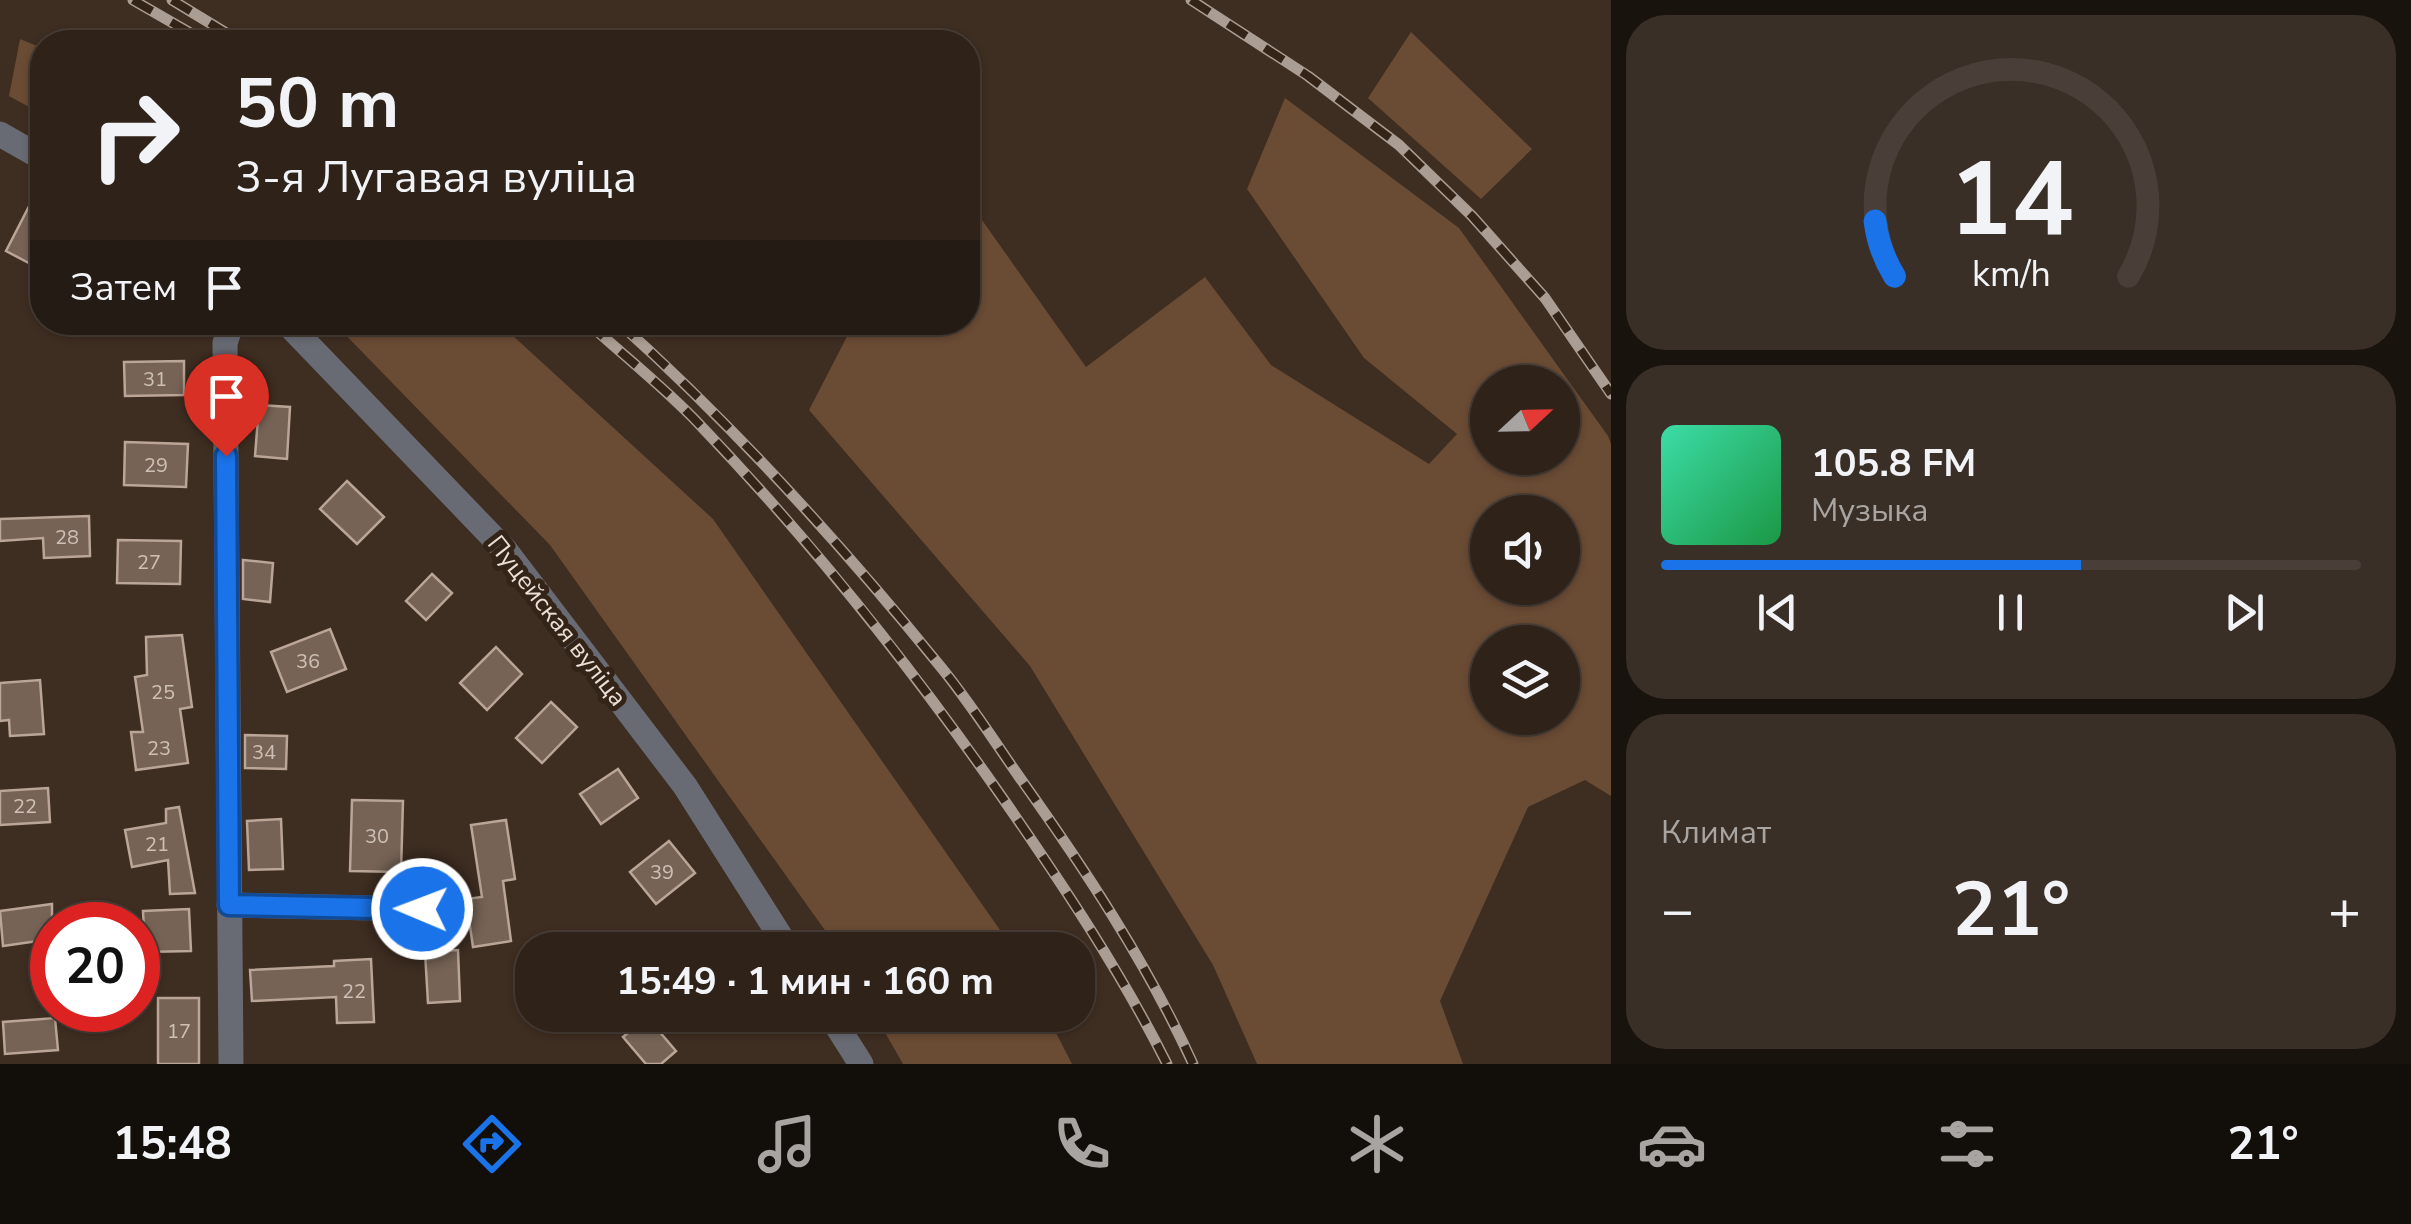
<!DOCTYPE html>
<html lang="ru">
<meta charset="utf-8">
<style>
body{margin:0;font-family:"Nunito Sans",sans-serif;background:#3a2f26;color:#f1f3f6;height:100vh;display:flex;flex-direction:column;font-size:38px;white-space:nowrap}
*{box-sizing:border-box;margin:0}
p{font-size:32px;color:#a7a4a2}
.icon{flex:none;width:55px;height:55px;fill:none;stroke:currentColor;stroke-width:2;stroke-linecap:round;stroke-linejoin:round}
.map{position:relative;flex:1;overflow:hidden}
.panel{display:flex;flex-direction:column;gap:15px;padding:15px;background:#19130e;width:800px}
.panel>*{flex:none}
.hud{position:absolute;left:30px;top:30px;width:950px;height:305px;border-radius:40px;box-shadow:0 2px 8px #0004,0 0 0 2px #493f38;background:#2e2219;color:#f1f3f6;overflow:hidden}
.needle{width:65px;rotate:68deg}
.tools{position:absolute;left:1470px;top:365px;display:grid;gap:20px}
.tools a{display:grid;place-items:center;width:110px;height:110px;border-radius:50%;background:#2e2219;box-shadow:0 2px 8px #0004,0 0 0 2px #493f38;font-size:50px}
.speed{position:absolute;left:30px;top:902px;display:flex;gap:20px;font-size:50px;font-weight:700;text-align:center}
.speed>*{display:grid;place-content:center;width:130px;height:130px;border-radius:50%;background:#2e2219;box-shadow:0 2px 8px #0004,0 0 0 2px #493f38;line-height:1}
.speed .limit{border:15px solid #d22;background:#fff;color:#111}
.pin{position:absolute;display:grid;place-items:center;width:85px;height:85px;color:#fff;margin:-102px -42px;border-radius:50% 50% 50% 0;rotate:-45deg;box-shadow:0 0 10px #0007}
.pin .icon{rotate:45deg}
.me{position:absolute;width:110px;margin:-55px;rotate:271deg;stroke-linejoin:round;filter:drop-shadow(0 0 8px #0008)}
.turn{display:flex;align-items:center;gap:35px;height:210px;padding:0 40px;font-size:45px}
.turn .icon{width:130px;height:130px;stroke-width:2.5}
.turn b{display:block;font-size:70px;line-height:85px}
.then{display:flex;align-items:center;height:95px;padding:0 40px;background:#0003;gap:20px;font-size:38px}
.big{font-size:75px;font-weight:700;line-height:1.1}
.panel .widget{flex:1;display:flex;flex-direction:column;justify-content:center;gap:15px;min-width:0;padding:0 35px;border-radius:40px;background:#3a2f26}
.panel .dial{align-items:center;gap:0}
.dial svg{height:260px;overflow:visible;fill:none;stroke:#493f38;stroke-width:7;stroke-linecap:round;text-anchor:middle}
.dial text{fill:#f1f3f6;stroke:none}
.song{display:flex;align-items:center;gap:30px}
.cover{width:120px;height:120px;border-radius:15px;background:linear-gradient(135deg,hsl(160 70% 55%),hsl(140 70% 35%))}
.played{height:10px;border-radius:5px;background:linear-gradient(90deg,#1a73e8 60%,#493f38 60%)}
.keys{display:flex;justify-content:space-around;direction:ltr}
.heat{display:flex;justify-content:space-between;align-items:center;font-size:55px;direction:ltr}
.trip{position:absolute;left:515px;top:932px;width:580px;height:100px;border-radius:40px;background:#2e2219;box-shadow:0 2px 8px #0004,0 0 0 2px #493f38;font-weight:700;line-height:100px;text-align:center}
.tabs{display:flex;height:160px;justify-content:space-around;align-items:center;background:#120e0a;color:#a7a4a2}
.tabs .icon{width:70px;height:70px}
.tabs .on{color:#1a73e8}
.tabs b{font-size:45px;color:#f1f3f6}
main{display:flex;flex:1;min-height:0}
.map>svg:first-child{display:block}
.green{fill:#6a4b34;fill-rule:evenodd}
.building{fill:#766355;stroke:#baa596;stroke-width:2.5}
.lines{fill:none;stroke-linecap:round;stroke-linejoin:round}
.minor{stroke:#696b74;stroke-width:25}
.rail-casing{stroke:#aa9d93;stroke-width:11}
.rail{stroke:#342417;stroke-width:8;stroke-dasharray:22;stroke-linecap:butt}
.route-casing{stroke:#114b97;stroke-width:25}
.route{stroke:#1a73e8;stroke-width:18}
.labels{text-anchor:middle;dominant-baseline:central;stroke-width:10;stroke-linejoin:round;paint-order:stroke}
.number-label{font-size:20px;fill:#cec0b6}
.street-label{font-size:25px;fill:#ebdfd7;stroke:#342417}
</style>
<main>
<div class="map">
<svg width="1611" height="1064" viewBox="0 0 1611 1064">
<rect width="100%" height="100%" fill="#3e2d21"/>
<g class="green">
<polygon points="1411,32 1532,149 1481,199 1368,98"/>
<polygon points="20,39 42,48 42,114 9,96"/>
<path d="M1285,98l174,130 149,208 3,8v352l-26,-16 -57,27 -88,194 23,63h-206l-44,-99 -183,-299 -221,-256 45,-87 114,-1v-104l14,2 104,147 119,-90 66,88 158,99 28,-30 -93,-76 -117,-169zM1488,382h74v76h-74zM1488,512h74v76h-74zM1488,642h74v76h-74z"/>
<polygon points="334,323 499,323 713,519 1014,950 839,950 550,545"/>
<polygon points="875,1015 1047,1015 1072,1064 903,1064"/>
</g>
<g class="building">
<polygon points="42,181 42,270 6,251"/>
<polygon points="184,361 184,395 125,396 124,362"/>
<polygon points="259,405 290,407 287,459 255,456"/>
<polygon points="125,442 188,444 186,487 124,485"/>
<polygon points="347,481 384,517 357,544 320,509"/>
<polygon points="89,516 90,556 44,558 43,538 0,541 0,519"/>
<polygon points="118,540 181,541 180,584 117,583"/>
<polygon points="243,560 273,563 270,602 243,599"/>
<polygon points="432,574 452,593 426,620 406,601"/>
<polygon points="330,629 346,669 287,692 271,652"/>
<polygon points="182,635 192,707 180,709 188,763 136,770 131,732 143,732 135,677 147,675 146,637"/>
<polygon points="496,647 522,674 487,710 460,683"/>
<polygon points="40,680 44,734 10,736 9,720 0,721 0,683"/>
<polygon points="551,702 577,727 542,763 516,738"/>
<polygon points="245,735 287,736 286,769 245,768"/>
<polygon points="618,769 638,798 601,824 580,794"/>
<polygon points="48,788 50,822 0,825 0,791"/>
<polygon points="352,800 403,801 401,872 350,871"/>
<polygon points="179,807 195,893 170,894 168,860 132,867 125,830 166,823 166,809"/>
<polygon points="281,819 283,869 249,870 247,821"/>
<polygon points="506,820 515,879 503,881 511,941 473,947 466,899 482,897 471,825"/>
<polygon points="669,841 695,873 656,904 630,872"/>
<polygon points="52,904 52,939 3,946 0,911"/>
<polygon points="189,909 191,951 145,952 143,911"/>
<polygon points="458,950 460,1001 428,1003 425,952"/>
<polygon points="371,959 374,1022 337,1023 336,997 252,1001 250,970 334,966 334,961"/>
<rect x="158" y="998" width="41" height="66"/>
<polygon points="647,1017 676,1051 661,1064 646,1064 623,1037"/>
<polygon points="55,1018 58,1050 5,1054 3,1022"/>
</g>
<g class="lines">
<g class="minor">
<polyline points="0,134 42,158"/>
<polyline points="286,322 506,551 685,786 789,950"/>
<polyline points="229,905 421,909"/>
<polyline points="830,1015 861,1064"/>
<polyline points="231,1064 225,343 232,322"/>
</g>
<defs>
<g id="rail">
<polyline points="133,0 206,42"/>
<polyline points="172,0 241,42"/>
<polyline points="1191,0 1308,76 1399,145 1472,216 1545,298 1611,394"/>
<path d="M587,322c37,34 78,66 112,102 114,119 211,241 305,376 59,85 117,172 163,264"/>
<path d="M618,322c117,105 223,222 322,344 29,35 54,75 80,112 64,90 127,185 173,286"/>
</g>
</defs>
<use href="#rail" class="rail-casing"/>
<use href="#rail" class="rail"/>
</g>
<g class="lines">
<defs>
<polyline id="route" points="226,456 229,905 422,909"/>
</defs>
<use href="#route" class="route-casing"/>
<use href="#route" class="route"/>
</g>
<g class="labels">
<g class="number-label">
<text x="155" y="379">31</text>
<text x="156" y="465">29</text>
<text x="67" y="537">28</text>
<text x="149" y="562">27</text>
<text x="308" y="661">36</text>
<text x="163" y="692">25</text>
<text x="159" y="748">23</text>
<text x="264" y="752">34</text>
<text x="25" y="806">22</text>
<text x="377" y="836">30</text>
<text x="157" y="844">21</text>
<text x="662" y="872">39</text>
<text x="354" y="991">22</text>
<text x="179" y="1031">17</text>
</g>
<g class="street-label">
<text transform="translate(557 621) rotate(52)">Пуцейская вуліца</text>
</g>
</g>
</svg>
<div class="tools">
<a><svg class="needle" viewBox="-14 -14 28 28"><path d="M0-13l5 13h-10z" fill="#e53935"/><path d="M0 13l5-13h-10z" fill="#a7a4a2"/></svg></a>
<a><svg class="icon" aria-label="sound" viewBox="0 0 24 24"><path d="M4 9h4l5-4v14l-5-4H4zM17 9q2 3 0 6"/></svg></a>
<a><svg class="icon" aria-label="layers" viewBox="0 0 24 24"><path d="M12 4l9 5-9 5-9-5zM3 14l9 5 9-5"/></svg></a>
</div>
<div class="speed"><div class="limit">20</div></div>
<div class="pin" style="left:226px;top:456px;background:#d93025"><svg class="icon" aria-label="arrive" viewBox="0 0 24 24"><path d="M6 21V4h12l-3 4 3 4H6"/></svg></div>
<svg class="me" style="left:422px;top:909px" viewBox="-20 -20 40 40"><circle r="17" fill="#1a73e8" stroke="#fff" stroke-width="3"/><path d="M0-11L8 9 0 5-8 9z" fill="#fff"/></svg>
<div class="trip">15:49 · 1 мин · 160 m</div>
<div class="hud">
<div class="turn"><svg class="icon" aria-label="right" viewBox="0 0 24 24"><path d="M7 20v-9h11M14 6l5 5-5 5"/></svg><div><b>50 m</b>3-я Лугавая вуліца</div></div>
<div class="then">Затем<svg class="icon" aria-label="arrive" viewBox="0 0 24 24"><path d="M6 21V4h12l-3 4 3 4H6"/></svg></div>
</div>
</div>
<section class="panel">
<div class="widget dial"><svg viewBox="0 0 100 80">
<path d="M14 69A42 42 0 1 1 86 69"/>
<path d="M14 69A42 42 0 0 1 8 52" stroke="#1a73e8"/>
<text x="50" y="56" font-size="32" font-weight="700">14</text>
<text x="50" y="72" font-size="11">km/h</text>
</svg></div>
<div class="widget">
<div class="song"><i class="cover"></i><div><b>105.8 FM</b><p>Музыка</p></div></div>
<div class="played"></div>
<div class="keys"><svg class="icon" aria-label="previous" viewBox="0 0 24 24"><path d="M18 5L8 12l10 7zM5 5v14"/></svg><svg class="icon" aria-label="pause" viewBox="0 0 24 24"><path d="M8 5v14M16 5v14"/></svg><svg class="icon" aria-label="next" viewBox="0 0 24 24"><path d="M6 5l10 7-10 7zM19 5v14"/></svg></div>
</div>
<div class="widget"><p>Климат</p>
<div class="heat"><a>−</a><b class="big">21°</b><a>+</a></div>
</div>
</section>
</main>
<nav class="tabs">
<b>15:48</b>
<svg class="icon on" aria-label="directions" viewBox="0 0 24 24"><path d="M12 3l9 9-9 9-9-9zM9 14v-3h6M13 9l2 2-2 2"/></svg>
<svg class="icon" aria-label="music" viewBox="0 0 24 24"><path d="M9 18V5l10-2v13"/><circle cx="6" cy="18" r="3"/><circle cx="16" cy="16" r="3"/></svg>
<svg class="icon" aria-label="phone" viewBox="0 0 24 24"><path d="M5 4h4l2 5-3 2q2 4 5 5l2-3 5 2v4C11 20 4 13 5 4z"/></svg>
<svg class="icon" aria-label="climate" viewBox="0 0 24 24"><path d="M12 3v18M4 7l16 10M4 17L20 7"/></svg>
<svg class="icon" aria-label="car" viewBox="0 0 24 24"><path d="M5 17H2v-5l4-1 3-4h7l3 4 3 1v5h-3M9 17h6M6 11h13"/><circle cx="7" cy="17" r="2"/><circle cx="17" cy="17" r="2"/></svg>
<svg class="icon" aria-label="filters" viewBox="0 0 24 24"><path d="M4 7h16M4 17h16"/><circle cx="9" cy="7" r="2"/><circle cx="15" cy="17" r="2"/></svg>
<b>21°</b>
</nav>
